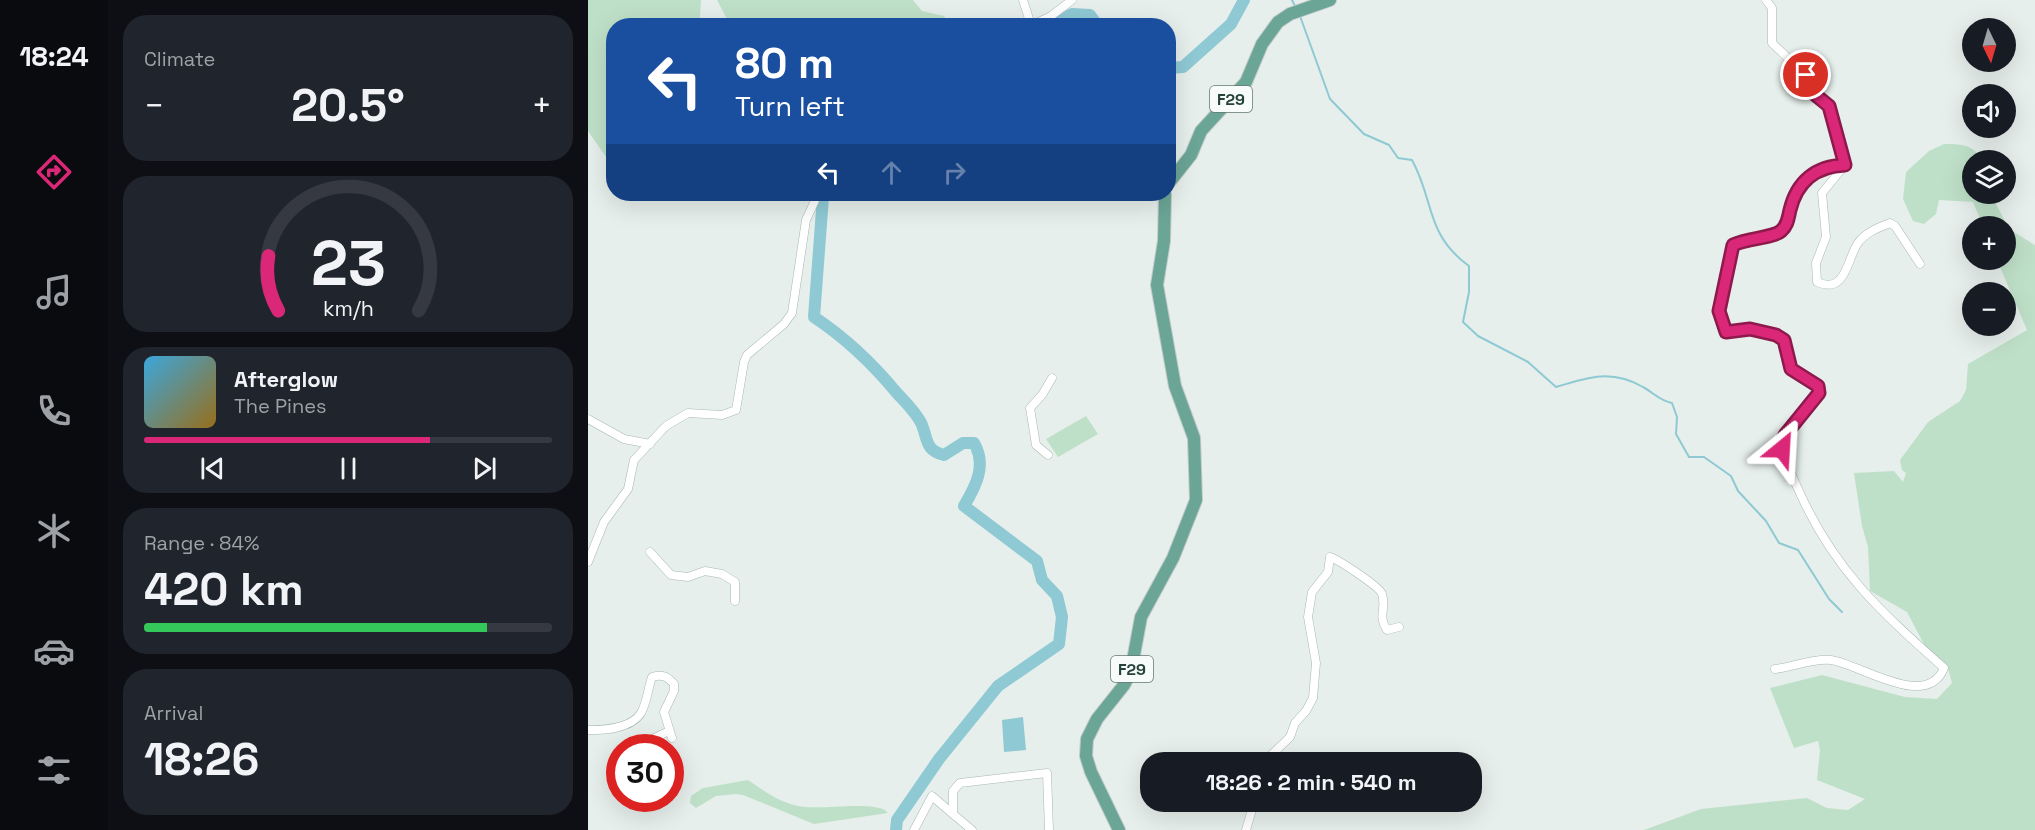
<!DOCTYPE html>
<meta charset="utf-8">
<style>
body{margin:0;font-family:"Space Grotesk",sans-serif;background:#20242c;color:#f1f3f6;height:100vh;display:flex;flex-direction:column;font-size:22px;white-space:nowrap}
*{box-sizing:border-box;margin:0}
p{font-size:20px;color:#9ea1a6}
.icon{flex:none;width:33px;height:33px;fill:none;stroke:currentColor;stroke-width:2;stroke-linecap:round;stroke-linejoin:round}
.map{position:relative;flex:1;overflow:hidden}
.drawer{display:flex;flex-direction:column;gap:15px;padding:15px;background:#0d0f14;width:480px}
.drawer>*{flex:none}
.guide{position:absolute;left:18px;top:18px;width:570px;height:183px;border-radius:24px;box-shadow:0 6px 24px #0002;background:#1a4fa0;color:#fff;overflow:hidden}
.needle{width:39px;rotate:175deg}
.buttons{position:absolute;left:1374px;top:18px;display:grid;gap:12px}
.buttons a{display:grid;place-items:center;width:54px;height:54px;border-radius:50%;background:#171b24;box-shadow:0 6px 24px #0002;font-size:30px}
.speed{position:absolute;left:18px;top:734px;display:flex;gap:12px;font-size:30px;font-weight:700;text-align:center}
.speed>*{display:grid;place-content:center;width:78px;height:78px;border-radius:50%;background:#171b24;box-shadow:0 6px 24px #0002;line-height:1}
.speed .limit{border:9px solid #d22;background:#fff;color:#111}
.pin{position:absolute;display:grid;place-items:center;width:51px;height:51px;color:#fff;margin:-26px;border:3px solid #fff;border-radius:50%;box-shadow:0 2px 6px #0007}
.me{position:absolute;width:66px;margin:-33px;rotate:27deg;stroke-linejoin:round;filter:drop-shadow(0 0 4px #0008)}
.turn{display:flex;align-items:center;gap:21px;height:126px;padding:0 30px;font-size:27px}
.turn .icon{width:78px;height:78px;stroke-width:2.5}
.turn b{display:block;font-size:42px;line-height:51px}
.lanes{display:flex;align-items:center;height:57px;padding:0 30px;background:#0003;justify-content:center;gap:30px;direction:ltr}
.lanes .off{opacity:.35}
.big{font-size:45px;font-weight:700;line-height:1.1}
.drawer .widget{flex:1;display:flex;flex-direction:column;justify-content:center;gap:9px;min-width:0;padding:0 21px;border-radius:24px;background:#20242c}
.drawer .dial{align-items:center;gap:0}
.dial svg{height:156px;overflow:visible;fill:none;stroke:#363941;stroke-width:7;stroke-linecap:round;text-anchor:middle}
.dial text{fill:#f1f3f6;stroke:none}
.song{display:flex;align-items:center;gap:18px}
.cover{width:72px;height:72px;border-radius:9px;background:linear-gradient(135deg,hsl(200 70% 55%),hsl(40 70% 35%))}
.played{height:6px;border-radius:3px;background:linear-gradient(90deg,#db2777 70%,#363941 70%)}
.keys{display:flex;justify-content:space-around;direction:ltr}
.heat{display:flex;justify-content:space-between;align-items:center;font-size:33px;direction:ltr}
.charge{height:9px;border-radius:4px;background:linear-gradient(90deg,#34c759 84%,#363941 0)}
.trip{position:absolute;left:552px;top:752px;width:342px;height:60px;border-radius:24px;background:#171b24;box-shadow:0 6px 24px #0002;font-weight:700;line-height:60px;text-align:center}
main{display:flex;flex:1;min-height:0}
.tabs{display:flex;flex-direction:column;width:108px;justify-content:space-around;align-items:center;background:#090b0e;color:#9ea1a6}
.tabs .icon{width:42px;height:42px}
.tabs .current{color:#db2777}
.tabs b{font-size:27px;color:#f1f3f6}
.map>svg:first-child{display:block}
.green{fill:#bfe0c8}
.water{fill:#8ec9d4}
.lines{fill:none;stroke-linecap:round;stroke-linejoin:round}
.stream{stroke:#8ec9d4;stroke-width:2}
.river{stroke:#8ec9d4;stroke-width:12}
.street-casing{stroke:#a8b8b2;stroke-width:9}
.primary-casing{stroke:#c2cac8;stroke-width:14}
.street{stroke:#fff;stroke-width:8}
.primary{stroke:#6aa596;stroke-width:12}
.route-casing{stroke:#8e194d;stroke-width:15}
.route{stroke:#db2777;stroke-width:10}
.labels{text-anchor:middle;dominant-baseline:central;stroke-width:5;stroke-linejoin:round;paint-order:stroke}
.shield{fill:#f7fbf9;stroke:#637a73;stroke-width:1.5}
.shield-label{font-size:16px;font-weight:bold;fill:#24423a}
</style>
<main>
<nav class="tabs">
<b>18:24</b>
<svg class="icon current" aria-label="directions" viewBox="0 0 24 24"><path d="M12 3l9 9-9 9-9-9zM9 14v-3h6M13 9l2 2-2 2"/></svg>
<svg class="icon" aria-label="music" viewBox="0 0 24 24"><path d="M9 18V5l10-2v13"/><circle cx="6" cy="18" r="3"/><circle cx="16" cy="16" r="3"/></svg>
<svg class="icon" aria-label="phone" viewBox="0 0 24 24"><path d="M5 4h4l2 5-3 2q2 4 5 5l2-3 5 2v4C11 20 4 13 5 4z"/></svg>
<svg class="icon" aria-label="climate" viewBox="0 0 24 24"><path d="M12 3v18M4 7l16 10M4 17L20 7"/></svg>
<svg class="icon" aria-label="car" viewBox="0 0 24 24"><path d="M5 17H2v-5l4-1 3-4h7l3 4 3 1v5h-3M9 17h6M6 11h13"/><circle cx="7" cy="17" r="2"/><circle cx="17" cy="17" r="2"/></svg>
<svg class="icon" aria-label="filters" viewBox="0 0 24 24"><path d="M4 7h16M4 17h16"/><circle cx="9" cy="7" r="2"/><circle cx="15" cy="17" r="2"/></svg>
</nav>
<section class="drawer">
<div class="widget"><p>Climate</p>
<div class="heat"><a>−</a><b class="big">20.5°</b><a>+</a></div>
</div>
<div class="widget dial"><svg viewBox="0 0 100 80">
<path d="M14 69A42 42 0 1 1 86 69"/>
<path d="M14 69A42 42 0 0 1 9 41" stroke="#db2777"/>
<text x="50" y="56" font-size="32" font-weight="700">23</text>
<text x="50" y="72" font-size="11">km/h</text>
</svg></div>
<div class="widget">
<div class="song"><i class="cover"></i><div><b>Afterglow</b><p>The Pines</p></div></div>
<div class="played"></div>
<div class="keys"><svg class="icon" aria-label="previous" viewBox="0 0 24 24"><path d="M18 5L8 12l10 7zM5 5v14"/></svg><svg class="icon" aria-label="pause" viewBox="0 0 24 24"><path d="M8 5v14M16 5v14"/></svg><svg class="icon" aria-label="next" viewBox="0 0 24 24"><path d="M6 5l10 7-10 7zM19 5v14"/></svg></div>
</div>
<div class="widget"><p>Range · 84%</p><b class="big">420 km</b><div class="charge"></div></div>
<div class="widget"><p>Arrival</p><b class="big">18:26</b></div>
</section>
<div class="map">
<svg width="1447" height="830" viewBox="0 0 1447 830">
<rect width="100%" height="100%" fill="#e6efeb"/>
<g class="green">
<polygon points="0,0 113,0 112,17 115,25 26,26 25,167 0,131"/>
<polygon points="129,0 325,0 334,11 356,16 361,25 156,25 139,19"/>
<path d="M1356,144c15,0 31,0 37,16h-9v34h19l18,35 26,16v585h-391l57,-21 106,-11 20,10 21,2 17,-11 -48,-19 3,-30 -2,-9 -24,7 -24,-60 52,-13 83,22 32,2 15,-16 -4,-14 -22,-21 -19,-36 -37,-21 -2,-44 -6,-21 -8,-53 40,-2 9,11 3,-9 -4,-3 -2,-10 28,-38 32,-21 6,-11 2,-26 59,-34 -30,-70h9v-34h-23l-10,-24 -34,-2 -3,14 -12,10 -11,-3 -10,-22 3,-27 23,-21z"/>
<polygon points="498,416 510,434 470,457 458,439"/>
<path d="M160,780c16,11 31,22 50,26 20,5 81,-7 90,7l-74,11 -71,-29 -7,-1 -20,2 -20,12 -6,-5 1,-7 12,-8z"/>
</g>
<polygon class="water" points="435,717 438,750 416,752 414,720"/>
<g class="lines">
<g class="stream">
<polyline points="704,0 708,8"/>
<path d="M712,16l30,83 34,35 25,11 9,13 14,2c23,42 13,74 57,106v26l-6,30 15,14 50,26 28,25c32,-10 56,-18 87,0 11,6 17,14 29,16l5,14 -1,17 13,23h15l27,19 7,15 28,30 13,22 19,7 31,49 13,13"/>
</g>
<g class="river">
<polyline points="462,26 484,14 502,15 510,26"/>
<polyline points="580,68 595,67 643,24 656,0"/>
<path d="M242,194l-7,3 -9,120c30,20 58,46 82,75 8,9 21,21 26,33 6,15 3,25 22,30l19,-12h11c13,22 2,43 -10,63l73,55 5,19 15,16 5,21 -3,27 -61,42 -59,73 -42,61 -1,10"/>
</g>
<defs>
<g id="street">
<polyline points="435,0 443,25"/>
<path d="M1178,0l6,8v35l34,32 7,18 16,13 16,59 -23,28 4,44 -10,26 1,19c29,13 30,-23 41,-39 8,-11 20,-15 32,-20l5,3 25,38"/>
<polyline points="442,26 463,16 484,0"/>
<polyline points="0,419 36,439 62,444"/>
<polyline points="460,455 448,445 442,408 454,395 464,378"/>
<polyline points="62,552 83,575 100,577 117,571 134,574 147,582 147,601"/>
<polyline points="0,562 16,522 40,489 46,460 78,426 100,413 134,415 148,410 156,362 159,355 196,324 204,313 218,220 230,194"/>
<path d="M1187,669c17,-2 39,-11 56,-9 29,4 96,51 113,8 -63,-56 -110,-98 -145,-177 -7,-15 -15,-31 -18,-48l38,-50 -1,-7 -27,-17 -8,-29 -7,-5 -26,-6 -24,3 -7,-21 14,-66 48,-14 7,-8 9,-35 19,-18 29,-5"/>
<path d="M0,730c16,0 43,-1 53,-17 6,-10 7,-25 11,-36 10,-3 15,-1 22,7v7l-10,21 8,26"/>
<polyline points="63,747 60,741 81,731"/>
<path d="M676,762l26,-25 5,-14 11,-12 7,-13 3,-35 -8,-46 4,-25 16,-20 2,-15c9,3 50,30 52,37 5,15 -5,21 5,36l12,-3"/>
<polyline points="326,830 344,796 366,815"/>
<polyline points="384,830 365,814 365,791 372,783 459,773 461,830"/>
<polyline points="658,830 663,813 662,801"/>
</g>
<g id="primary">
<polyline points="580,184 603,155 613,131 658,82 674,44 690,22 702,14 742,0"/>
<polyline points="531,830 503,772 498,756 499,739 509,719 536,685 543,671 553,617 585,558 608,500 606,438 587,386 569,285 576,241 577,194"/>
</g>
</defs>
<use href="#street" class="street-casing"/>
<use href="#primary" class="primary-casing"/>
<use href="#street" class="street"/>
<use href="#primary" class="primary"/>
</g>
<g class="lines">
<defs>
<path id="route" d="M1194,449l-1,-6 4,-8 34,-42 -1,-7 -27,-17 -7,-29 -8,-5 -26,-6 -24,3 -7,-21 14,-66c15,-7 40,-7 48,-14 7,-6 7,-13 9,-21 7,-29 26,-44 55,-45l-16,-59 -16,-13 -7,-18"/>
</defs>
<use href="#route" class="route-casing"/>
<use href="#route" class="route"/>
</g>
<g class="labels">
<g class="shield">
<rect x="622" y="86" width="42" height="26" rx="4.5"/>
<rect x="523" y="656" width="42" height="26" rx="4.5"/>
</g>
<g class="shield-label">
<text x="643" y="99">F29</text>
<text x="544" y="669">F29</text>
</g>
</g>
</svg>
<div class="buttons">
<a><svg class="needle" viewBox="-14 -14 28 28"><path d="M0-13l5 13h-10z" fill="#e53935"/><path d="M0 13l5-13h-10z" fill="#9ea1a6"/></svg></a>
<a><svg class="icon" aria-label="sound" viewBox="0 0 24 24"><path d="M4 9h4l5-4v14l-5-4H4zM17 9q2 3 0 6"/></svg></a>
<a><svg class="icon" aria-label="layers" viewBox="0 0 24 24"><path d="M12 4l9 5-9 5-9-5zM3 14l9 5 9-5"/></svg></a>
<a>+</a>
<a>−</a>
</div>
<div class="speed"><div class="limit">30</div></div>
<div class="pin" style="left:1218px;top:75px;background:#d93025"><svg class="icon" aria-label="arrive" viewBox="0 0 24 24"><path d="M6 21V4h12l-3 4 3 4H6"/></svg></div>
<svg class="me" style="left:1194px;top:449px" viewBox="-20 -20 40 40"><path d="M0-17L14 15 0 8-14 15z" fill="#db2777" stroke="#fff" stroke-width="4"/></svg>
<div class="trip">18:26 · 2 min · 540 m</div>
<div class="guide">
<div class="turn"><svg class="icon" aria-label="left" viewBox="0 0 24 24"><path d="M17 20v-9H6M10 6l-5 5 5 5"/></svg><div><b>80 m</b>Turn left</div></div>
<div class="lanes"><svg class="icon" aria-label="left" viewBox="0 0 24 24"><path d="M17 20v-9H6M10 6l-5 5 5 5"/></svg><svg class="icon off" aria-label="ahead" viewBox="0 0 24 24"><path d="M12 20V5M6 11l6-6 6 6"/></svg><svg class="icon off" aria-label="right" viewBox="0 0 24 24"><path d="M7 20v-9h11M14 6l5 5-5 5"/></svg></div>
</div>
</div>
</main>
